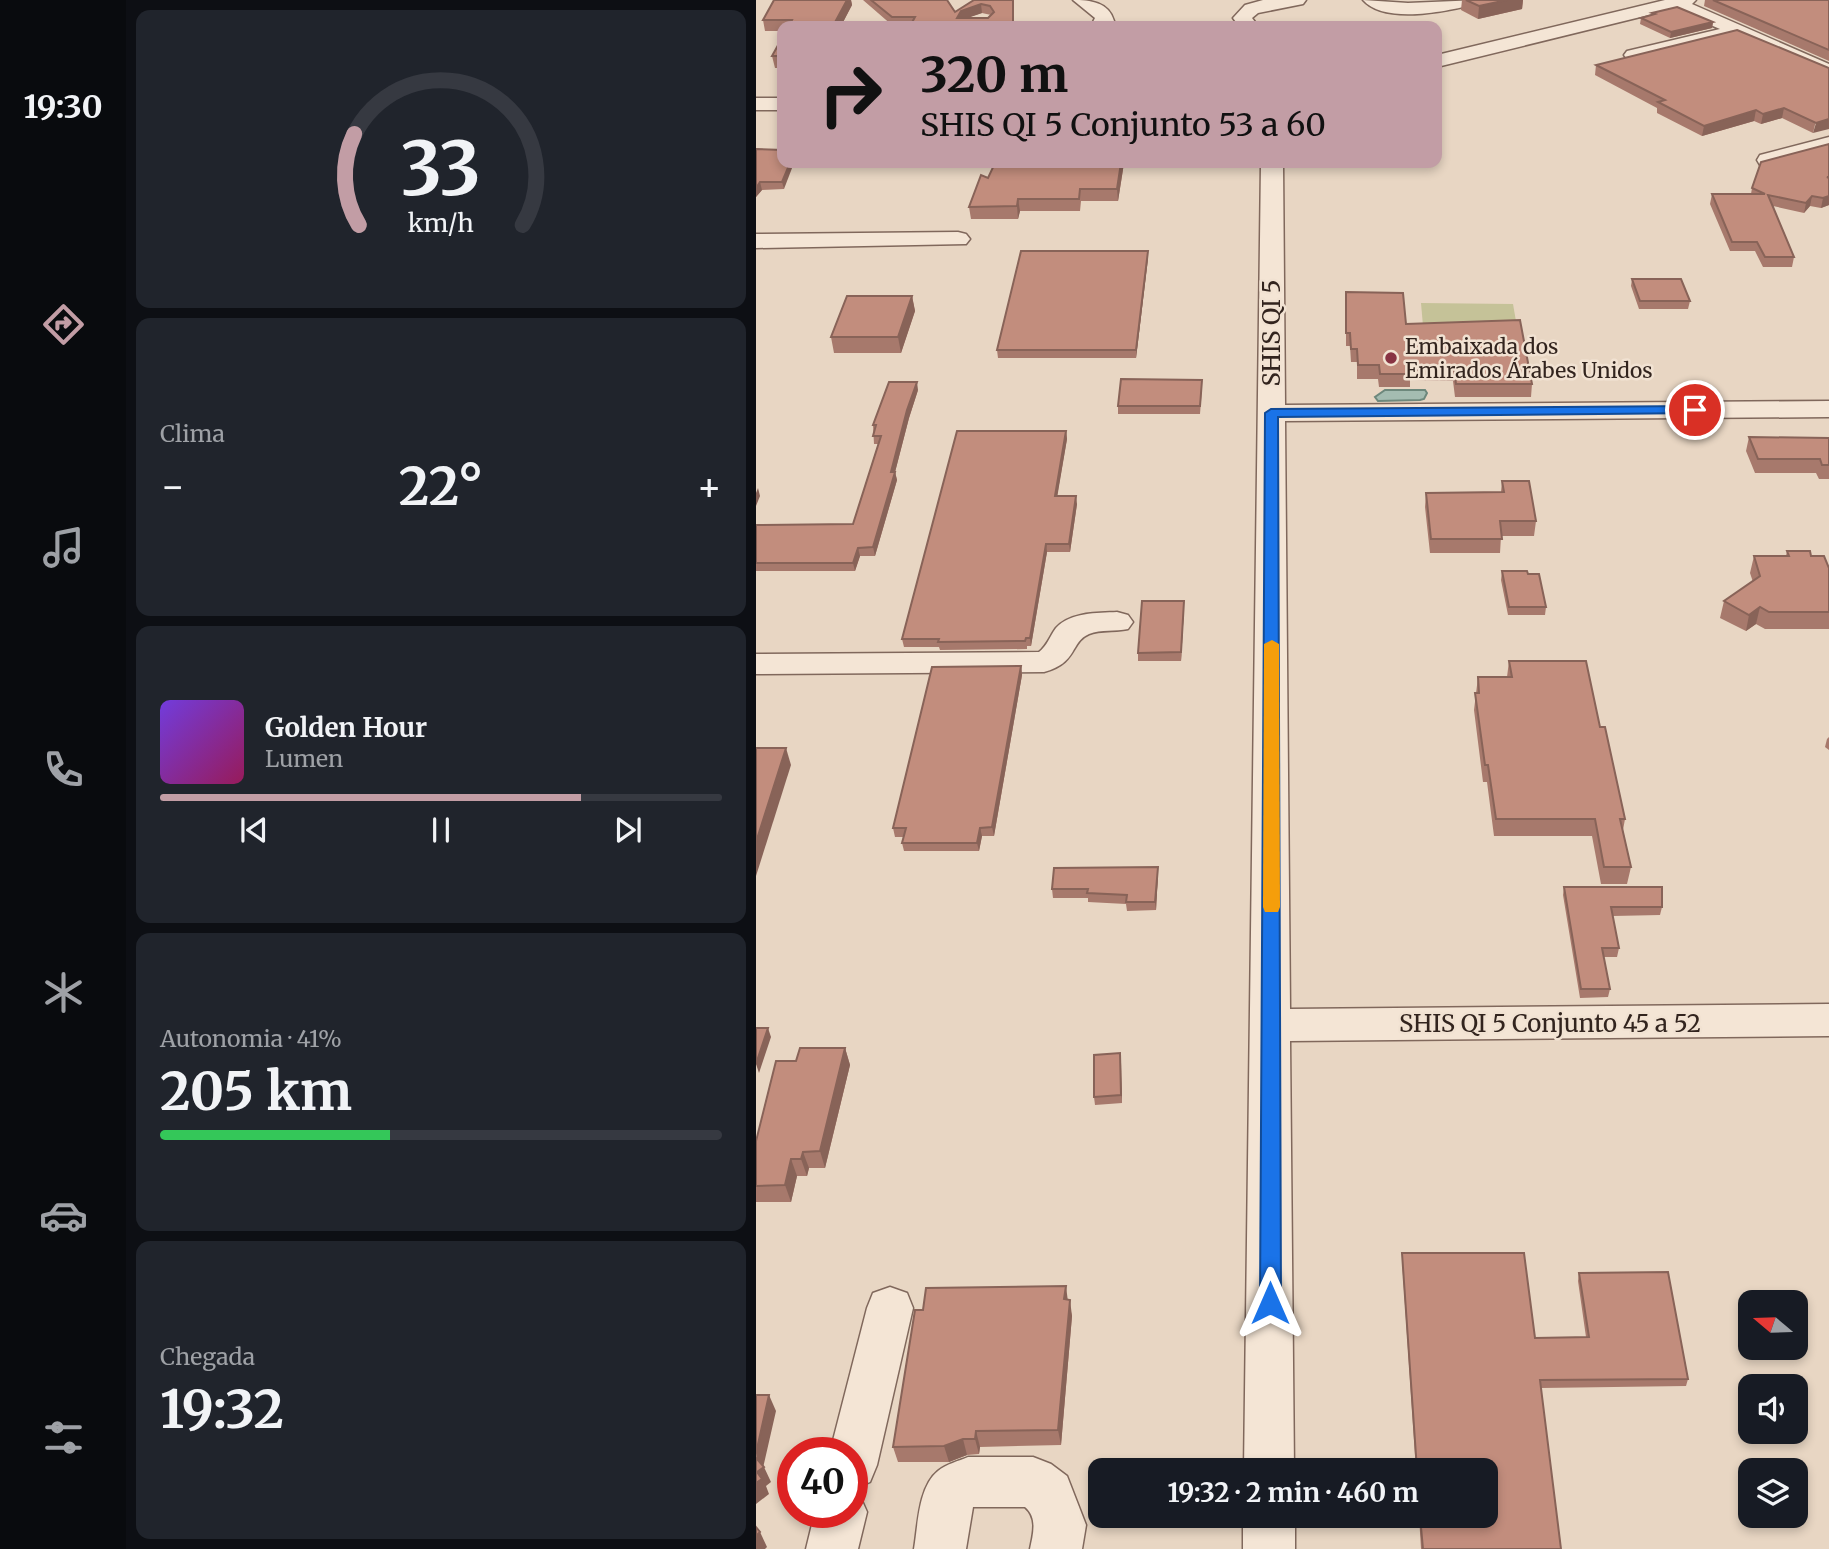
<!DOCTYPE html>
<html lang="pt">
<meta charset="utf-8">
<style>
body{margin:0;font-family:Merriweather,serif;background:#20242c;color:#f1f3f6;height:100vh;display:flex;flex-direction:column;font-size:26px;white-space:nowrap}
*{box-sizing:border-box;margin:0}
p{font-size:23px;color:#9ea1a6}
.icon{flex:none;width:38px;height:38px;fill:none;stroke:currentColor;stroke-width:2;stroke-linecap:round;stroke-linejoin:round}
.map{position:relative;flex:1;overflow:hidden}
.side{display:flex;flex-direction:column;gap:10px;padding:10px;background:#0d0f14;width:630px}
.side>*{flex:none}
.guide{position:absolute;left:21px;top:21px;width:665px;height:147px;border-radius:14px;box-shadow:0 4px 10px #0003;background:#c29da5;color:#111;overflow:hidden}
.needle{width:46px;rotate:289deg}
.buttons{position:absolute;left:982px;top:1290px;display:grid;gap:14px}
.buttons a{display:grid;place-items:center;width:70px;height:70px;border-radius:14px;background:#171b24;box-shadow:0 4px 10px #0003;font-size:35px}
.speed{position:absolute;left:21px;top:1437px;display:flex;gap:14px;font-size:35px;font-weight:700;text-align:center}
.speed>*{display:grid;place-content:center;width:91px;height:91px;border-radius:50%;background:#171b24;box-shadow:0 4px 10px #0003;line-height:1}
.speed .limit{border:10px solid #d22;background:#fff;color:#111}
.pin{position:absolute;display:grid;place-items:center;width:60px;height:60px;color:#fff;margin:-30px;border:4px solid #fff;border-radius:50%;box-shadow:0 2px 7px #0007}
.me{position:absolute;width:77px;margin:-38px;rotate:0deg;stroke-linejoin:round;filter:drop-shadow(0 0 5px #0008)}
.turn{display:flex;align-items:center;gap:24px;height:147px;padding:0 28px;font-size:32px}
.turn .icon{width:91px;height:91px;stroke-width:2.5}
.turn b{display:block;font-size:49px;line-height:60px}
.big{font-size:52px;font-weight:700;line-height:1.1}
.side .card{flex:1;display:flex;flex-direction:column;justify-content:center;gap:10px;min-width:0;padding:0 24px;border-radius:14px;background:#20242c}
.side .dial{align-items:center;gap:0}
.dial svg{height:182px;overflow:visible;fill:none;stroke:#363941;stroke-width:7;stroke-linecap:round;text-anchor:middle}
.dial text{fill:#f1f3f6;stroke:none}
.song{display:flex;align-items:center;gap:21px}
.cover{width:84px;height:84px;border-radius:10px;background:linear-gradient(135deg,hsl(260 70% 55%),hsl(330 70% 35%))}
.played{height:7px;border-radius:4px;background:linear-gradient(90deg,#c29da5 75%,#363941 75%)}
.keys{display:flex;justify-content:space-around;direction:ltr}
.heat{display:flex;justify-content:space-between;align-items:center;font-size:38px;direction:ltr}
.charge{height:10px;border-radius:5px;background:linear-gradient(90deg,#34c759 41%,#363941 0)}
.trip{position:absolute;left:332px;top:1458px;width:410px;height:70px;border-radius:14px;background:#171b24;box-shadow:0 4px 10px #0003;font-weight:700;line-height:70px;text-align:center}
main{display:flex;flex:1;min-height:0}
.menu{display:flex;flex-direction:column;width:126px;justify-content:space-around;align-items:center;background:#090b0e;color:#9ea1a6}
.menu .icon{width:49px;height:49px}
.menu .on{color:#c29da5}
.menu b{font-size:32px;color:#f1f3f6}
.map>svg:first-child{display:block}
.green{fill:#c5c298}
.water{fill:#a4bcb1;stroke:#6d887c;stroke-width:2}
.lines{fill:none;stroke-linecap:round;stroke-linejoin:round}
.minor-casing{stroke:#80685c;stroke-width:3}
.minor{fill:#f4e5d5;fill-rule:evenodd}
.wall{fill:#a7796c;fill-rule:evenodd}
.shaded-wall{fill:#886358}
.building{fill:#c28d7d;stroke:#886358;stroke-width:2;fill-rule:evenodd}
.route{fill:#1a73e8;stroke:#114b97;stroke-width:2}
.slow{fill:#f59e0b}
.poi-dot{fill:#883343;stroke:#f1e2d2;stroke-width:2.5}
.labels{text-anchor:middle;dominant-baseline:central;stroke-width:5;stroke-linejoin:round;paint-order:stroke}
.far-poi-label{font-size:21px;fill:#32241e;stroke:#f1e2d2;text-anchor:start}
.street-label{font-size:24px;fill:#32241e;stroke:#f1e2d2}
</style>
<main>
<nav class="menu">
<b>19:30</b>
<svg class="icon on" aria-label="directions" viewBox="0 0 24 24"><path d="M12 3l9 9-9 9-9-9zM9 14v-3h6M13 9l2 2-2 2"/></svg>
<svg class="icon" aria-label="music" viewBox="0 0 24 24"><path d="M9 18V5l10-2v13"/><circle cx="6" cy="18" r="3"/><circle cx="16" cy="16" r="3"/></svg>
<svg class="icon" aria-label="phone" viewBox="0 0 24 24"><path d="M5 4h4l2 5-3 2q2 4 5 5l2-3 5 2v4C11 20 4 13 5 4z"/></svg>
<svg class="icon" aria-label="climate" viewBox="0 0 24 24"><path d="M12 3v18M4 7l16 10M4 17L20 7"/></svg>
<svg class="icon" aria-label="car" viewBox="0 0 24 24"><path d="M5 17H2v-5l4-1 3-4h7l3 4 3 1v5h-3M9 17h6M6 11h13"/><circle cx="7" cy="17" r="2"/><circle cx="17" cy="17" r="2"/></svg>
<svg class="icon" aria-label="filters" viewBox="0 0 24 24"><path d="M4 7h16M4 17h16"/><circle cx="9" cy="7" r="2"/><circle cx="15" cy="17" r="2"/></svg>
</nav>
<section class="side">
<div class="card dial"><svg viewBox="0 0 100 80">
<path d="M14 69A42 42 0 1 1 86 69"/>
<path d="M14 69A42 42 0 0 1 12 29" stroke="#c29da5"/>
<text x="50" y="56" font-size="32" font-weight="700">33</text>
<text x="50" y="72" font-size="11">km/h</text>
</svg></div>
<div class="card"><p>Clima</p>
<div class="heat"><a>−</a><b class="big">22°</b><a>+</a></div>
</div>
<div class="card">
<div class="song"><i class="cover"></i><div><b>Golden Hour</b><p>Lumen</p></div></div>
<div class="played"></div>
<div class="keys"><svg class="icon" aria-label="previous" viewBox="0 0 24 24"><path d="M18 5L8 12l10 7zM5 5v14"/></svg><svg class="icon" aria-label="pause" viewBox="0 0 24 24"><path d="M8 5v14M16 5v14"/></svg><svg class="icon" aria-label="next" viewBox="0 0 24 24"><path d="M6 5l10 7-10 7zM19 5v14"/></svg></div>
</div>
<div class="card"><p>Autonomia · 41%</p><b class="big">205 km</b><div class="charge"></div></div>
<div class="card"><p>Chegada</p><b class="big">19:32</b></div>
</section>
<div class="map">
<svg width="1073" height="1549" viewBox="0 0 1073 1549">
<rect width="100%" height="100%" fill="#e8d6c3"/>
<polygon class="green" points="665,303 757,304 761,327 667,326"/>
<polygon class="water" points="629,390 669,390 671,393 668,399 664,400 622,401 619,397"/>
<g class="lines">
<defs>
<g id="minor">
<path d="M317,0c17,0 36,2 41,21l-4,5h-19l4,-8z"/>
<polygon points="507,0 550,0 547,4 502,13 496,18 502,26 483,26 477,18 489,5"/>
<path d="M607,0l45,3 71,-3 -3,4c-28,7 -91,21 -113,-4z"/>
<polygon points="909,0 940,0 936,4 1073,64 1073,77 980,37 878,61 871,59 868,55 871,51 964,29 917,9 681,67 681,55"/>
<rect x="0" y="98" width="26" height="12"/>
<polygon points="1073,137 1073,150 1012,166 1004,165 1001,160 1004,155"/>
<polygon points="505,163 527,163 529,405 1073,401 1073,417 529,421 534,1009 1073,1004 1073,1036 534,1041 538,1470 488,1470"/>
<polygon points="202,232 210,234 214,239 210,244 0,248 0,234"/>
<path d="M361,612l11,3 5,7 -5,7c-12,3 -27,0 -39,5 -19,8 -11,29 -45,38l-288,2v-20l283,-2c8,-6 11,-16 17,-24 14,-16 41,-15 61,-16z"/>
<polygon points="134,1287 151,1293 157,1308 121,1465 114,1482 96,1490 96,1452 74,1452 111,1308 117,1293"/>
<path d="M212,1457h65l18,7 16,12 19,49 -4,24h-52c3,-15 8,-31 -5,-42h-52l-7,42h-52c4,-23 4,-62 24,-78 8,-7 21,-10 30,-14z"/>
<polygon points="96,1491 103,1494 111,1512 102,1549 50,1549 59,1512 96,1512"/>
<rect x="487" y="1516" width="52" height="33"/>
</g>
</defs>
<use href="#minor" class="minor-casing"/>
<use href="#minor" class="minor"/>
</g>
<g class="wall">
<polygon points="18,0 95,0 96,5 85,26 26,26 26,31 9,31 7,20"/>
<path d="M107,0h84l8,12 19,-12 40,6v20h-121zM226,13l9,2 -3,3h-22z"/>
<polygon points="706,0 767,0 766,9 722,19 705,10"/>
<polygon points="949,0 1073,0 1073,61 948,6"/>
<polygon points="896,13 957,22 956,28 914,38 884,24 885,18 895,15"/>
<polygon points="26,38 26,68 19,68 16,56"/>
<polygon points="840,65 1073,68 1057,133 1026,118 1005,124 998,121 946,136 901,113 901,108 839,75"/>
<polygon points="1073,144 1073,205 1065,208 1054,206 1048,213 1017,206 1038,257 1036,267 1007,267 999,251 974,251 954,204 956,194 995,194 996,188"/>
<polygon points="0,149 26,150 28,189 6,190 0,197"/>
<polygon points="368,163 362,201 325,201 324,211 264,211 262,219 215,219 213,207 232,178"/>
<polygon points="392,251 392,258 380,358 242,358 241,350"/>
<polygon points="876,279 934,301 932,309 883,309 875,286"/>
<polygon points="590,292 650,324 776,384 775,397 699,397 697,381 654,380 654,387 623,387 622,379 601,379 601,362 595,362 594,346 590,346"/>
<polygon points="156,296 159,311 145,353 78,353 75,337"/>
<polygon points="446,388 444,414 362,414 362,406"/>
<polygon points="162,390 153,418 139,472 141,480 119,556 104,556 99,571 0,571 0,525 97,524 122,444 118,444 117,425"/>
<polygon points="310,431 311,439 301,496 321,504 314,552 291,552 275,646 271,646 271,649 184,650 183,647 148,647 146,639"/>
<polygon points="993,437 1073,438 1073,479 1063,479 1060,473 999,473 990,451"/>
<polygon points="746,481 780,521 778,536 745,536 744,553 674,553 669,507 670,493 745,492"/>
<polygon points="1031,551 1055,556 1073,568 1073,629 1009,629 1000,624 990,631 964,618 968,601 997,582 994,573 998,556 1030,556"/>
<polygon points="746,571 772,574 790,607 789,615 752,615 745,580"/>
<polygon points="428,609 425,661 382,661 382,653"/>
<polygon points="753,661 844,727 869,819 867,830 875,867 871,884 845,884 836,836 738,836 731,782 727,782 718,710 722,677 751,677"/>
<polygon points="265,666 266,675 238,836 226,836 223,851 148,851 146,843 148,837 139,837 137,828"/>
<polygon points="1073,737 1073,750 1069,747 1071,739"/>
<polygon points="402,875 400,910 371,911 370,904 332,902 332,898 297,898 296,889"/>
<polygon points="808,887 906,907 904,915 857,916 863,948 861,957 847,957 854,989 852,997 824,998 807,895"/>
<polygon points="89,1048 94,1065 69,1168 53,1168 51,1176 41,1176 35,1202 0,1202 0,1141 40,1061"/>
<polygon points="364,1053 366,1103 339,1105 338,1097"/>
<polygon points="646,1253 779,1338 830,1337 822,1281 823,1273 932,1379 930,1386 785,1388 805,1549 665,1549 663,1516 730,1516 730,1470 660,1470 646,1261"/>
<polygon points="312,1300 316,1316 305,1445 224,1447 223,1454 211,1455 193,1462 142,1462 137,1447"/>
</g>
<g class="shaded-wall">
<polygon points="91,0 95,0 96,5 85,26 77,26"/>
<polygon points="751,0 767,0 766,9 722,19 723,6"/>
<polygon points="225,4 226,13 206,20 201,18 205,11"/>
<polygon points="957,22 956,28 914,38 915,32"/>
<polygon points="1028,108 1026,118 1005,124 1007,114"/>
<polygon points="1000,110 998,121 946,136 948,126"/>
<polygon points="1073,119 1073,129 1057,133 1060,123"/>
<polygon points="34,163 38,163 28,189 26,182"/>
<polygon points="365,163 368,163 362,201 361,189"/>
<polygon points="4,182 6,190 0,197 0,188"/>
<polygon points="1056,196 1054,206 1048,213 1050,203"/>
<polygon points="1073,196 1073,205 1065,208 1067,198"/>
<polygon points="262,199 264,211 262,219 261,206"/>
<polygon points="392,251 392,258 380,358 380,350"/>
<polygon points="156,296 159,311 145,353 142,337"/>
<polygon points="161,382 162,390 153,418 137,480 135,472 151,410"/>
<polygon points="310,431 311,439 300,504 299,496"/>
<polygon points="139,472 141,480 119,556 117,547"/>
<polygon points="2,488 4,496 0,506 0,493"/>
<polygon points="320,496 321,504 314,552 313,544"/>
<polygon points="290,544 291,552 275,646 274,638"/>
<polygon points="102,548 104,556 99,571 97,563"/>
<polygon points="428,601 428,609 425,661 425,652"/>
<polygon points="1004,607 1000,624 990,631 993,615"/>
<polygon points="265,666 266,675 238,836 236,827"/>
<polygon points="30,748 35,765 0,876 0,842"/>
<polygon points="224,828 226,836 223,851 221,843"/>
<polygon points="402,867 402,875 400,910 399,902"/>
<polygon points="12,1028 15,1037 3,1073 0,1064"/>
<polygon points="89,1048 94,1065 69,1168 64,1151"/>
<polygon points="364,1053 365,1062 366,1103 365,1095"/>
<polygon points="47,1152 53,1168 51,1176 45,1159"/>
<polygon points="35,1159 41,1176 35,1202 29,1185"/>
<polygon points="310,1286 312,1302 308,1299"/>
<polygon points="314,1300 316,1316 305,1445 302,1430"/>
<polygon points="13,1395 20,1411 7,1468 8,1467 15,1482 10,1486 13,1494 0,1504 0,1483 1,1472 0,1453"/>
<polygon points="220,1431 224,1447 223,1454 219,1439"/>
<polygon points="207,1439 211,1455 193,1462 188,1446"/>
<polygon points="4,1532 11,1547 9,1549 0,1549 0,1536"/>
</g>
<g class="building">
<polygon points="18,0 91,0 77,26 33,26 36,20 7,20"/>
<path d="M115,0h76l8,12 19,-12h39v26h-103l5,-9h-23zM225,4l9,2 4,6 -6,6h-31l4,-7z"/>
<polygon points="710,0 751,0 723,6"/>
<polygon points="957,0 1073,0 1073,50"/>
<polygon points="921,7 957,22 915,32 885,18 899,14 896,13"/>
<polygon points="981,30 1073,68 1073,119 1060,123 1028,108 1007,114 1000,110 948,126 902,102 909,100 840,65"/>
<polygon points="26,38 26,56 16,56"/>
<polygon points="1073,144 1073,177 1071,177 1073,178 1073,196 1067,198 1056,196 1050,203 1012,195 1038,257 1009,257 1001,242 976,242 956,194 1009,194 996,188 1005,162"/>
<polygon points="0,149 26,150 26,163 34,163 26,182 4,182 0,188"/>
<polygon points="239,163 365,163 361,189 324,189 323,199 262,199 261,206 213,207 225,175 232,178"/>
<polygon points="265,251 392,251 380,350 241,350"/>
<polygon points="876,279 925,279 934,301 884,301"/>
<polygon points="590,292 647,293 650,324 764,320 776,384 700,384 698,367 654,367 655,374 624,374 623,365 602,365 601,349 595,349 594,333 590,333"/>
<polygon points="91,296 156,296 142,337 75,337"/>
<polygon points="365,379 446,380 444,406 362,406"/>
<polygon points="133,382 161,382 151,410 135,472 139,472 117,547 102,548 97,563 0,563 0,525 97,524 125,436 117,436 120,425 117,425"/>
<polygon points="201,431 310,431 299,496 320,496 313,544 290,544 274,638 270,638 269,641 182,642 183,639 146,639"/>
<polygon points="993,437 1073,438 1073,465 1066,465 1064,459 1002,459"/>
<polygon points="746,481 773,481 780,521 744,521 746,539 675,539 670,493 748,492"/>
<polygon points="1031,551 1054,551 1055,556 1068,556 1073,568 1073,612 1013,612 1004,607 993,615 968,601 1004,576 998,556 1033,556"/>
<polygon points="746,571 771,571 772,574 783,574 790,607 753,607"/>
<polygon points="386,601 428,601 425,652 382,653"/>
<polygon points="753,661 830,661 844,727 849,727 869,819 864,819 875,867 848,867 839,819 740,819 732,765 729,765 719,693 723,693 722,677 756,677"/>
<polygon points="265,666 236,827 224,828 221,843 146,843 150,828 137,828 176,667"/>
<polygon points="0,748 30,748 0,842"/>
<polygon points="402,867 399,902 370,902 371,895 331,893 332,889 296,889 298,868"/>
<polygon points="808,887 906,887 906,907 855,907 863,948 846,948 854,989 825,989"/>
<polygon points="0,1028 12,1028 0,1064"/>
<polygon points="44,1048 89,1048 64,1151 47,1152 45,1159 35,1159 29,1185 0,1186 0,1141 20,1061 40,1061"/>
<polygon points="364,1053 365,1095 338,1097 338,1055"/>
<polygon points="646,1253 768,1253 779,1338 833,1337 823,1273 912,1272 932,1379 784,1380 805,1549 667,1549 664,1516 730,1516 730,1470 661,1470"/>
<polygon points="310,1286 308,1299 314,1300 302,1430 220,1431 219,1439 207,1439 188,1446 137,1447 159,1310 167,1310 170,1288"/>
<polygon points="0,1395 13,1395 0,1453"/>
<polygon points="0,1458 8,1467 1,1472 6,1479 0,1483"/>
<polygon points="0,1527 4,1532 0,1536"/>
</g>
<polygon class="route" points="939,406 944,407 944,413 522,417 525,1303 522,1310 514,1313 507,1310 504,1303 509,413 515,409"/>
<polygon class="slow" points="516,640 523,644 524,907 522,912 509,912 507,907 508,644"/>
<circle class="poi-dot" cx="635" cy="358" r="7"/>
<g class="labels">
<g class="far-poi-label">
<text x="649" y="346">Embaixada dos<tspan x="649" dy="24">Emirados Árabes Unidos</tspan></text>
</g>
<g class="street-label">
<text transform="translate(515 333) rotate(-90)">SHIS QI 5</text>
<text x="794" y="1023">SHIS QI 5 Conjunto 45 a 52</text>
</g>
</g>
</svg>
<div class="buttons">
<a><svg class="needle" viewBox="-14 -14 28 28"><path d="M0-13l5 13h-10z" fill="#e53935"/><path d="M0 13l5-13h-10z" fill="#9ea1a6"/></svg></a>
<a><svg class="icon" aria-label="sound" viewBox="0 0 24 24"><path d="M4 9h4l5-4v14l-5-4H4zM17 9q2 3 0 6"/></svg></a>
<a><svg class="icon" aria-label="layers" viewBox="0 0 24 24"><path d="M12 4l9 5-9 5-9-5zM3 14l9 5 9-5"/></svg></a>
</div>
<div class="speed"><div class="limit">40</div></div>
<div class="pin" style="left:939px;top:410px;background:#d93025"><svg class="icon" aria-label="arrive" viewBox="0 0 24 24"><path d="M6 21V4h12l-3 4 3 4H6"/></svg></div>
<svg class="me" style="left:514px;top:1303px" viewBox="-20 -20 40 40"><path d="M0-17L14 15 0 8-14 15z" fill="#1a73e8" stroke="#fff" stroke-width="4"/></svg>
<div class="trip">19:32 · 2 min · 460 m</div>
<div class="guide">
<div class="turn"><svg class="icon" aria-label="right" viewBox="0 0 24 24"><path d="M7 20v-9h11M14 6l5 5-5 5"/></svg><div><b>320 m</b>SHIS QI 5 Conjunto 53 a 60</div></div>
</div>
</div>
</main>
